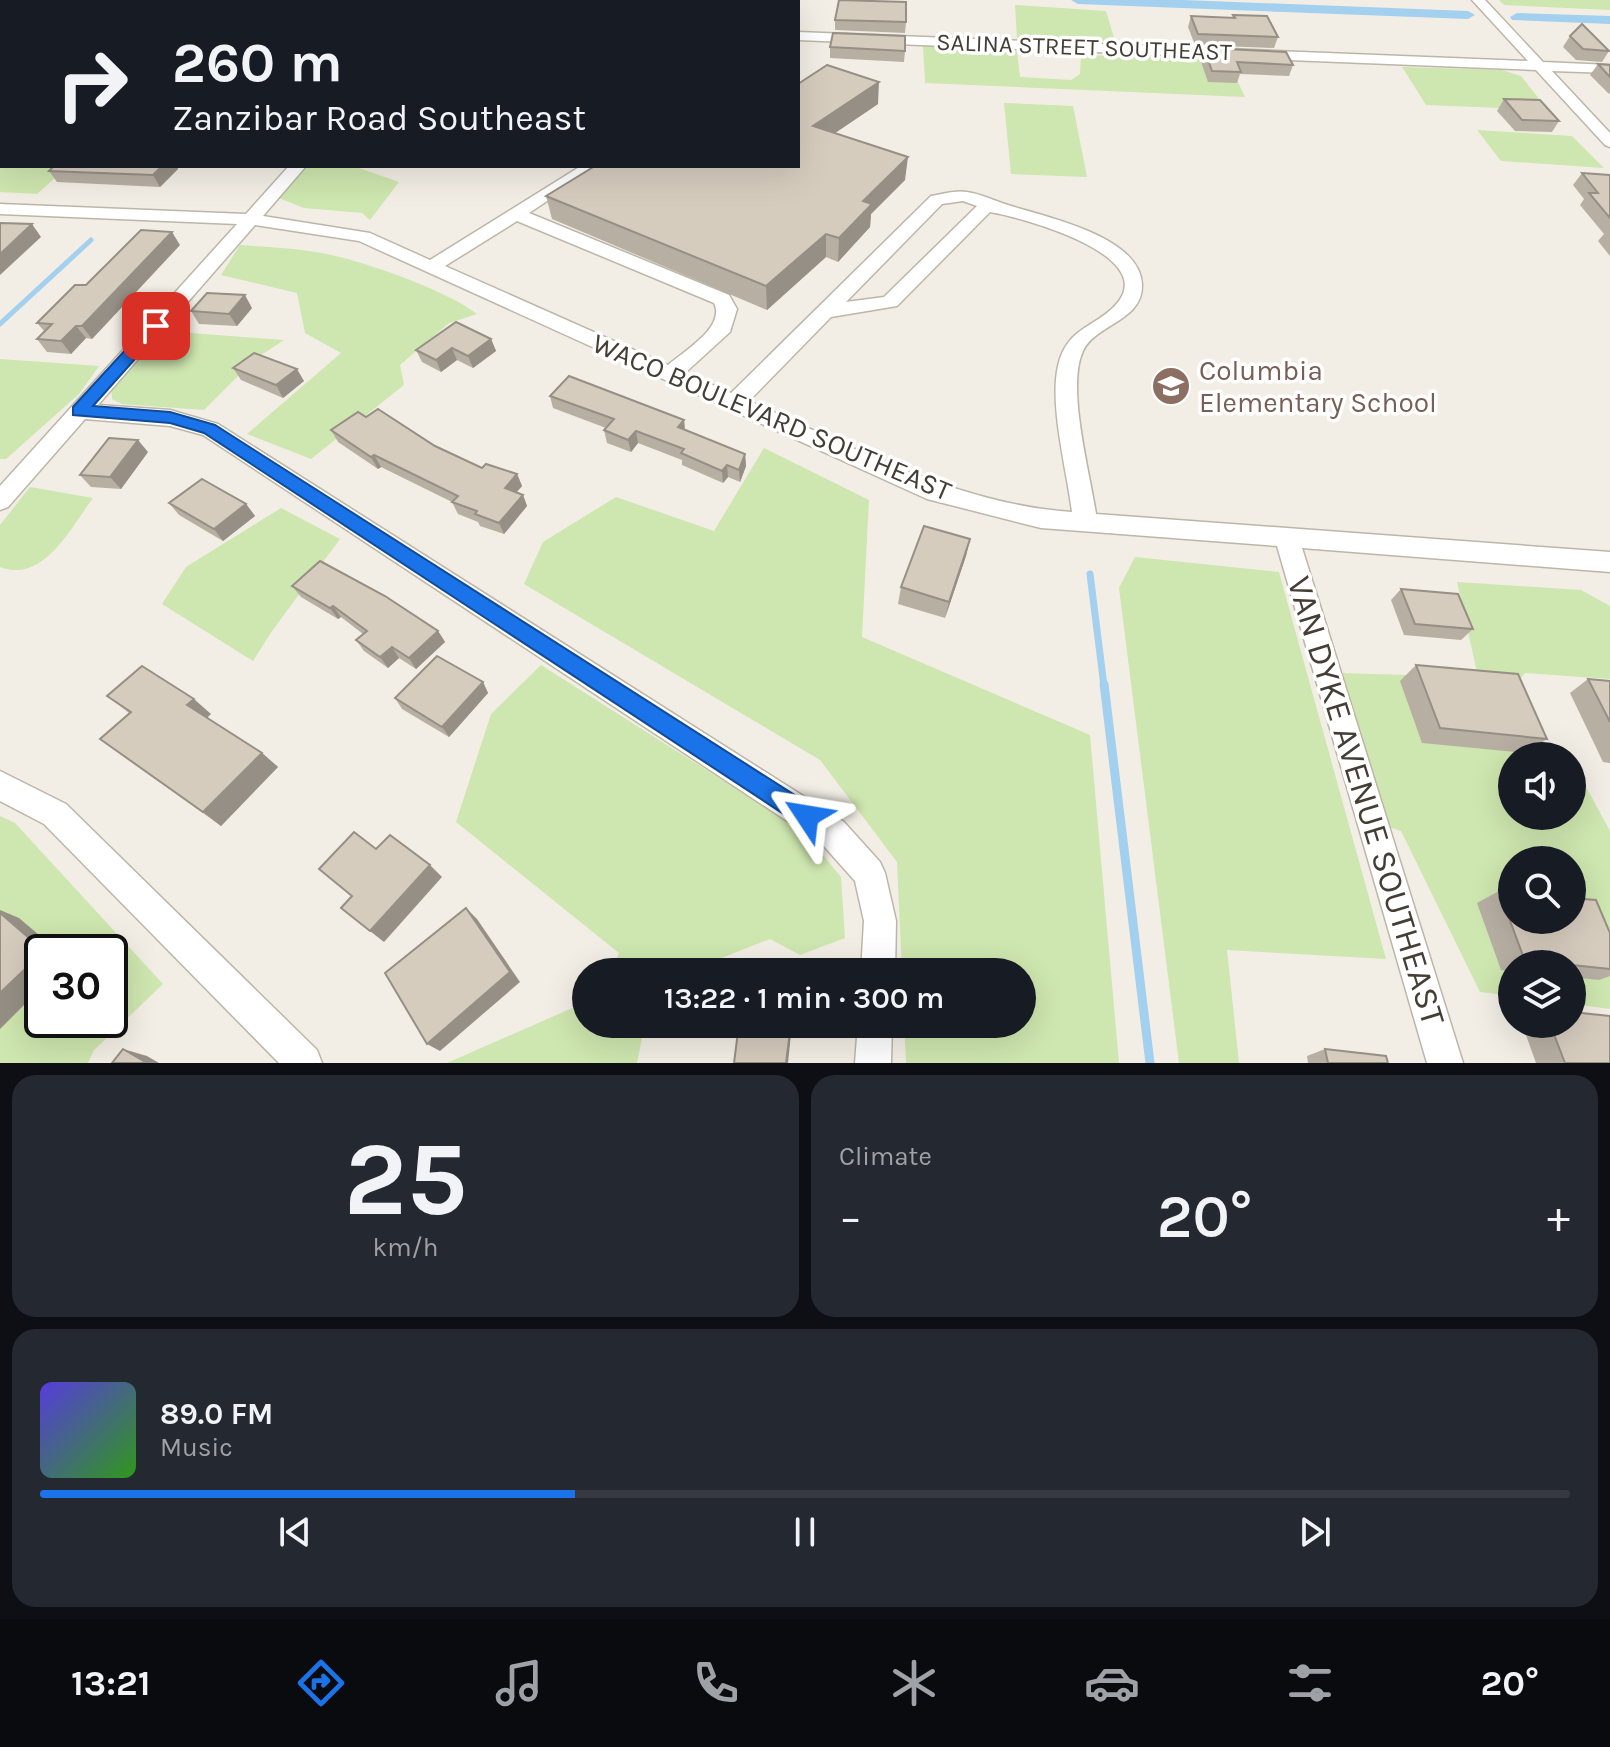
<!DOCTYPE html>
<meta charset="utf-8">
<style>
body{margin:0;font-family:Karla,sans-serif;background:#242831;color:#f1f3f6;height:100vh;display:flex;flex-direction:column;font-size:30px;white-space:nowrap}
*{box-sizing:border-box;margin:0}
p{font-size:26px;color:#9ea1a6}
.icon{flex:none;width:44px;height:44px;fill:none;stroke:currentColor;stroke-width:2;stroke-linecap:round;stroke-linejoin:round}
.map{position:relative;height:1063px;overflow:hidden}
.drawer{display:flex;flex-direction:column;gap:12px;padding:12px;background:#0d0f14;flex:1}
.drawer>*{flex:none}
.guide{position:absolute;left:0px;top:0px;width:800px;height:168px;box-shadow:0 8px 32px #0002;background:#171b24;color:#f1f3f6;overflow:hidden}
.fabs{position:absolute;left:1498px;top:742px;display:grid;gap:16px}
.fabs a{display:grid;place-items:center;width:88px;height:88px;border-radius:50%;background:#171b24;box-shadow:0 8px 32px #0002;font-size:40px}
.speed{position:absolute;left:24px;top:934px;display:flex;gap:16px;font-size:40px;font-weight:700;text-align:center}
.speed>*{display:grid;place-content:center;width:104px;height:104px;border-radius:50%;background:#171b24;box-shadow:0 8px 32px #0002;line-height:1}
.speed .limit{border:4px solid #111;border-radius:12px;background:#fff;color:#111}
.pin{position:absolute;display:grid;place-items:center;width:68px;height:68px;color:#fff;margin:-34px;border-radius:16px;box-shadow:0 4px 12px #0006}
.me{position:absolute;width:88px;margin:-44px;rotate:303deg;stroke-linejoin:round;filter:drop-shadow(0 0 6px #0008)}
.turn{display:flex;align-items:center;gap:28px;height:168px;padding:0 40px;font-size:36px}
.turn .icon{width:104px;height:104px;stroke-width:2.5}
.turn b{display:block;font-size:56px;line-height:68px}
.big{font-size:60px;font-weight:600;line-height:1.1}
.drawer .widget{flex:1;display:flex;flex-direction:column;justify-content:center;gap:12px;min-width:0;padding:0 28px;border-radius:24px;background:#242831}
.drawer .dial{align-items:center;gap:0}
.dial b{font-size:104px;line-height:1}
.song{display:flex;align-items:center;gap:24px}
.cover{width:96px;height:96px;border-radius:12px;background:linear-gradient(135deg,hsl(250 70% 55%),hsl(110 70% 35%))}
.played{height:8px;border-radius:4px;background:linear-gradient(90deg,#1a73e8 35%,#363941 35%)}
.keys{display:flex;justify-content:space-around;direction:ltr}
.heat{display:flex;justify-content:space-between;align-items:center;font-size:44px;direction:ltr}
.drawer .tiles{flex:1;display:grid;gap:12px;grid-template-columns:1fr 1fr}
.widget:last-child{grid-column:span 2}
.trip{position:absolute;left:572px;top:958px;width:464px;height:80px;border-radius:40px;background:#171b24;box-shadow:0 8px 32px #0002;font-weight:600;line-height:80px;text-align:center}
.dock{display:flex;height:128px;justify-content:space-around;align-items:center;background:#090b0e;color:#9ea1a6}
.dock .icon{width:56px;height:56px}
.dock .on{color:#1a73e8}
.dock b{font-size:36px;color:#f1f3f6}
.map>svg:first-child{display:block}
.green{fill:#cee6af;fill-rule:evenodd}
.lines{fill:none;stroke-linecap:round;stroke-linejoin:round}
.stream-far2{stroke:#a3d0ee;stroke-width:5}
.stream-far1{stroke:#a3d0ee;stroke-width:7}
.stream{stroke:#a3d0ee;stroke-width:9}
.canal{fill:#a3d0ee;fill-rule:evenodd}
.minor-casing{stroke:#bdb6a8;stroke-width:3}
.minor{fill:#fff;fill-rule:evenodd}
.wall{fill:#b8afa3}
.shaded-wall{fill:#968f85}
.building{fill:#d6ccbe;stroke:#968f85;stroke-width:2}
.route{fill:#1a73e8;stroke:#114b97;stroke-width:2}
.labels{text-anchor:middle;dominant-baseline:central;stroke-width:7;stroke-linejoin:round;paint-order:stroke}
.far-street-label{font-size:24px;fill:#443e35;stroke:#fff}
.education-label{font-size:28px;fill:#785e54;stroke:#fff;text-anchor:start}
.street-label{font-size:28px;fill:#443e35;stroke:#fff}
.near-street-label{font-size:34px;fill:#443e35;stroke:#fff}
</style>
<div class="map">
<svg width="1610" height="1063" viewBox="0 0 1610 1063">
<rect width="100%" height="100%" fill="#f2eee5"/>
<g class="green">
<polygon points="1499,0 1610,0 1610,10 1504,5"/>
<polygon points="1015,5 1106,11 1115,41 1017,39"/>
<polygon points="923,46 1017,51 1020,77 1071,80 1080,74 1081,55 1227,59 1245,97 925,83"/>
<polygon points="1402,67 1502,70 1521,76 1548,110 1426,105"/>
<polygon points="1004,103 1073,106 1087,177 1011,174"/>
<polygon points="1477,130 1572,136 1604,168 1501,161"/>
<polygon points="0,165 2,166 68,166 37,194 0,192"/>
<polygon points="304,167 359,168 399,182 370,220 362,213 304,208 279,198"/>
<path d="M240,245c25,2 50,3 75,7 39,5 132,38 162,62l-28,9 -49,42 4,20 -93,74 -64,-25 94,-81 -36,-20 -8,-40 -76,-18z"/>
<polygon points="165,331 284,340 255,359 204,410 122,404 112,399 111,385 151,342"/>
<polygon points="0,359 99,366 79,394 6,459 0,459"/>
<polygon points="764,448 869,500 862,637 1090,735 1119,1063 906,1063 904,1024 1022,1024 1022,972 902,972 897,862 820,760 524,584 543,542 616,497 714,531"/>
<path d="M30,487l63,11c-22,29 -49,86 -93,69v-42z"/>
<polygon points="281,508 340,539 272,631 253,661 162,604 186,567"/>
<polygon points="1135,557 1279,572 1386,959 1227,950 1239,1063 1179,1063 1119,588"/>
<path d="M1457,582l124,8 29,16v73l-85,-6 -16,19 35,64h-32v60h60v-45l6,1 32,59v178l-38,-5v-40h-60v32l-32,-4 -79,-161 -18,-6 -44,-152 139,4zM1512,860h60v60h-60z"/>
<polygon points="541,665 804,832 841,877 845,938 800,955 770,939 686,972 610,972 619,953 456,822 491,714"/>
<path d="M0,816l15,7 148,161 -69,66 -6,13h-88zM42,952h68v68h-68z"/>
<polygon points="586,1002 586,1024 645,1024 637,1063 447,1063"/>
</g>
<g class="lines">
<polyline class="stream-far2" points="0,324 91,240"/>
<polyline class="stream-far1" points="1090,574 1104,686"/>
<polyline class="stream" points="1104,684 1150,1063"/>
<g class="canal">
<polygon points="1071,0 1184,0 1468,11 1475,15 1468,19 1078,4"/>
<polygon points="1517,13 1610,16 1610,24 1512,20 1510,17"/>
</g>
<defs>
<g id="minor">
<polygon points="0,0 7,2 2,2 2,8"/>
<polygon points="1472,0 1485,0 1543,62 1610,65 1610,73 1552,71 1610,133 1610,147 1605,145 1536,70 798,40 798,32 1528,61"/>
<rect x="0" y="85" width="2" height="8"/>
<path d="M289,166h17l-43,50 107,17 60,27 151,-94h19l-71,47 200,82 8,14 -7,23 -45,41 46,20 200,-197c11,-2 25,-6 36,-4 14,2 28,9 41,13 37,12 133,31 134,80 1,36 -46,39 -59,66 -17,36 7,122 13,163l514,38v20l-308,-24 161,515h-36l-150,-517 -236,-18 -114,-29 -568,-258 -104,-16 -157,180 72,5 48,14 626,398 36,40 5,11 11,48 -1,51h-34l3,-51 -9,-40 -33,-37 -619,-409 -33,-9 -85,-7 -77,88 -8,3v-24l237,-262 -237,-10v-10l246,10zM963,201l14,5 -93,91 -38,5 96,-98zM990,212c30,5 164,41 129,89 -21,27 -52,24 -61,65 -9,39 9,105 14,146 -116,-8 -219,-65 -323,-111l82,-84 66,-11zM517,221l197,82c12,24 -30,48 -46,62l-223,-99z"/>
<polygon points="0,771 66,804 317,1050 322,1063 279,1063 44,824 0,801"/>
<polygon points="858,1024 892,1024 891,1063 855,1063"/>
</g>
</defs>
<use href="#minor" class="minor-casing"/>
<use href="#minor" class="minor"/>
</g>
<g class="wall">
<polygon points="1233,15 1278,37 1274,48 1195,45 1188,27 1191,16 1232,18"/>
<polygon points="835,20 906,22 905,33 835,30"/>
<polygon points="1570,36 1609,51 1602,62 1576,60 1563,47"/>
<polygon points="830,47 905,51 904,62 830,58"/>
<polygon points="1204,48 1293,65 1289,76 1240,74 1237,83 1208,82 1200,59"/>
<polygon points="1598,64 1610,65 1610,94 1608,93 1590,75"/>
<polygon points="798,84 878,104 835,133 905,180 871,214 870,227 838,262 826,257 767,310 552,219 546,196 798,166"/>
<polygon points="1504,99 1559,121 1552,132 1515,131 1497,111"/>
<polygon points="54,166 177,166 178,169 160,187 57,182 49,171"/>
<polygon points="1582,173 1610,175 1610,256 1598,241 1604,234 1580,205 1584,199 1573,185"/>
<polygon points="180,245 92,339 86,338 71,354 47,352 37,339 45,332 37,323 86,285"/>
<polygon points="252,308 237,326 199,324 191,311"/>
<polygon points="491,339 496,351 473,368 457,360 441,372 422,362 416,350"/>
<polygon points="233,368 304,381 283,398 241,380"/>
<polygon points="550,396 684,420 685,430 745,454 746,466 740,482 728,477 723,483 682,465 682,460 638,443 631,452 607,443 604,430 606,428 553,408"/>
<polygon points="366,417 435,446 482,468 517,474 522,486 516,492 523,495 527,506 504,534 480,526 478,522 458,514 452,502 381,467 378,469 338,442 331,430"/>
<polygon points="148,452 121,489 91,487 80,475"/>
<polygon points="169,503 246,504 255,516 223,541 179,515"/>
<polygon points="970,539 966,556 945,618 898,604 901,587"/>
<polygon points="292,586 438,631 445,642 416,669 399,658 388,668 364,651 356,640 363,634 341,617 338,619 301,597"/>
<polygon points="1401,589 1473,629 1461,640 1404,635 1391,600"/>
<polygon points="1416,665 1547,739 1526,753 1422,743 1400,681"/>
<polygon points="1588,679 1610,681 1610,763 1603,762 1570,693"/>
<polygon points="483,682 488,693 449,737 402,709 395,698"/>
<polygon points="107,696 211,714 207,718 262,753 278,767 221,826 100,739 129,713"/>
<polygon points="1499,891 1610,933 1610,976 1599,980 1572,977 1572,964 1512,964 1512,972 1501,970 1477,903"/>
<polygon points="1522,1024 1572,1024 1610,1063 1536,1063"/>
<polygon points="1325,1049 1388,1063 1308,1063 1307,1056"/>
</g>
<g class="shaded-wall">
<polygon points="234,0 251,0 248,2 232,2"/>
<polygon points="879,82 878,104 813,148 813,126"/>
<polygon points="2,148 2,166 0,168 0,149"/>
<polygon points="908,157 905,180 871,214 870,227 838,262 839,238 863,201"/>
<polygon points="162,166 177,166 178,169 160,187 153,175"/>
<polygon points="32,224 41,237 0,275 0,254"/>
<polygon points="172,232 180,245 92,339 82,326"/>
<polygon points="826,234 826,257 767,310 766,286"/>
<polygon points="245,295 252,308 237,326 229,314"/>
<polygon points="76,326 86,338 71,354 61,341"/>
<polygon points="491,339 496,351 473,368 468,356"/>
<polygon points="452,348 457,360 441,372 436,360"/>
<polygon points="297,369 304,381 283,398 276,385"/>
<polygon points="684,420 685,432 678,427"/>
<polygon points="636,431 638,443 631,452 628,440"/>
<polygon points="138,440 148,452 121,489 110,477"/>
<polygon points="745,454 746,466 740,482 739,470"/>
<polygon points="374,455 381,467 378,469 371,457"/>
<polygon points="727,465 728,477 723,483 722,471"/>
<polygon points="517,474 522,486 510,500 505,488"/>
<polygon points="523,495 527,506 504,534 499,523"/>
<polygon points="246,504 255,516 223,541 214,529"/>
<polygon points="970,539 966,556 945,618 949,602"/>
<polygon points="333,606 341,617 338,619 330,608"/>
<polygon points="438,631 445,642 416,669 409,658"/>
<polygon points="392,647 399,658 388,668 380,657"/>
<polygon points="483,682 488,693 449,737 442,727"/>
<polygon points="194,699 211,714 204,720 187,705"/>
<polygon points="262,753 278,767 221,826 203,812"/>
<polygon points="430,865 442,877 384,942 370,931"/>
<polygon points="466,908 477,919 520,982 440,1051 427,1044"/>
<polygon points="0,910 19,918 59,952 42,952 0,913"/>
<polygon points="42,952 42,987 0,1029 0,993"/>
<polygon points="791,1024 792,1024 788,1063 786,1063"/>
<polygon points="123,1049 147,1056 159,1063 147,1063"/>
</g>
<g class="building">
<polygon points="11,0 234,0 232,2 7,2"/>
<polygon points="696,0 719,0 718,2 695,2"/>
<polygon points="839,0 906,2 906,22 835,20"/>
<polygon points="1233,15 1267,16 1278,37 1198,34 1191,16 1235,18"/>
<polygon points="1582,24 1609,51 1583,49 1570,36"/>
<polygon points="833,33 905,36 905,51 830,47"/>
<polygon points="1204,48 1286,52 1293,65 1237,62 1241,72 1212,71"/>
<polygon points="1598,64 1610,65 1610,77"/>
<polygon points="827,65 879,82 813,126 908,157 863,201 872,204 839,238 826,234 766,286 546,196 595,166 798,166 798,84"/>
<polygon points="0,94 2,94 2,148 0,149"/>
<polygon points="1504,99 1540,100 1559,121 1522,120"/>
<polygon points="54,166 162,166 153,175 49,171"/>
<polygon points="1582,173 1610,175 1610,218 1589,193 1598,193"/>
<polygon points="0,223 32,224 0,254"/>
<polygon points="141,230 172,232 82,326 76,326 61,341 37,339 52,324 37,323 75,285 86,285"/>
<polygon points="207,293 245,295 229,314 191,311"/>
<polygon points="456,322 491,339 468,356 452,348 436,360 416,350"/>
<polygon points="254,353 297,369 276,385 233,368"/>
<polygon points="569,376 684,420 678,427 745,454 739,470 727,465 722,471 681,453 684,449 636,431 628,440 604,430 614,419 550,396"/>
<polygon points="378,409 435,446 482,468 486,464 517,474 505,488 523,495 499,523 475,514 477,511 452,502 458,496 374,455 371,457 331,430 358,412 366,417"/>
<polygon points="109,438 138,440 110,477 80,475"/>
<polygon points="202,479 246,504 214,529 169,503"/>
<polygon points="924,526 970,539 949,602 901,587"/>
<polygon points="320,561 385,596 438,631 409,658 392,647 380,657 356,640 367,631 333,606 330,608 292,586"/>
<polygon points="1401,589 1458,594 1473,629 1415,624"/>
<polygon points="437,656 483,682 442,727 395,698"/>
<polygon points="1416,665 1518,674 1547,739 1440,728"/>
<polygon points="142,666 194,699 187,705 262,753 203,812 100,739 131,712 107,696"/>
<polygon points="1588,679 1610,681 1610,722"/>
<polygon points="354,832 376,849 390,835 430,865 370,931 341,908 352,896 319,869"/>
<polygon points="1499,891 1512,892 1512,920 1572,920 1572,898 1596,900 1610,933 1610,969 1572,965 1572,964 1525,961"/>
<polygon points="466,908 510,972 427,1044 385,973"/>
<polygon points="0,913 44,951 0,993"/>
<polygon points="729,962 797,971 797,972 728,972"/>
<polygon points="1572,1012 1610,1016 1610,1063 1565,1063 1550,1024 1572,1024"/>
<polygon points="739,1024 791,1024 786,1063 734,1063"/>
<polygon points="123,1049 147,1063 112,1063"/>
<polygon points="1325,1049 1386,1056 1388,1063 1328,1063"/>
</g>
<polygon class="route" points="156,322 163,326 161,330 93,406 170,412 215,425 815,808 819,816 815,824 807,827 799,824 204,433 170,423 73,415 73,407 150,323"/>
<defs>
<symbol id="school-disc" viewBox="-11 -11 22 22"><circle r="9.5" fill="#8d6e63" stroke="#fff"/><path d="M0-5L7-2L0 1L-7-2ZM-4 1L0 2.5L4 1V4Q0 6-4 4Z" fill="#fff"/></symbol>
</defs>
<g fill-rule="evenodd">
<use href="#school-disc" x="1149" y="364" width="44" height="44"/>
</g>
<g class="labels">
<g class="far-street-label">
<text transform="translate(1084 47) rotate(2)">SALINA STREET SOUTHEAST</text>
</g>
<g class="education-label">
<text x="1199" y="370">Columbia<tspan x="1199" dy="32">Elementary School</tspan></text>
</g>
<g class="street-label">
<text transform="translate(772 417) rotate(23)">WACO BOULEVARD SOUTHEAST</text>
</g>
<g class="near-street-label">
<text transform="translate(1366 801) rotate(73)">VAN DYKE AVENUE SOUTHEAST</text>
</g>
</g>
</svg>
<div class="fabs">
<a><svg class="icon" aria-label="sound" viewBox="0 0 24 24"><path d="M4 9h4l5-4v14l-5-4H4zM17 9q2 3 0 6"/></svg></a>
<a><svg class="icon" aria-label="search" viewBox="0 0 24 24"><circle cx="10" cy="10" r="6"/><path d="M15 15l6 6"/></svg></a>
<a><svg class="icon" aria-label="layers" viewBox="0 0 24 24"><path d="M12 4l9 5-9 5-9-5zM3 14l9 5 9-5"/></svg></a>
</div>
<div class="speed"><div class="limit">30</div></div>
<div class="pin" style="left:156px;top:326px;background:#d93025"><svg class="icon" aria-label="arrive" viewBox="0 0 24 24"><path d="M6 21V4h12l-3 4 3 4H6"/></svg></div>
<svg class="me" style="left:807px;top:816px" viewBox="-20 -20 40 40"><path d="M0-17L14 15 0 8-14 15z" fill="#1a73e8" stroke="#fff" stroke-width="4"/></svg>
<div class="trip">13:22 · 1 min · 300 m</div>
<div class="guide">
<div class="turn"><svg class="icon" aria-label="right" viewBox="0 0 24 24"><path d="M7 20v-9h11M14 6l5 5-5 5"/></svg><div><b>260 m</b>Zanzibar Road Southeast</div></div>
</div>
</div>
<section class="drawer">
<div class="tiles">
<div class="widget dial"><b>25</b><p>km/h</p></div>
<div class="widget"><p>Climate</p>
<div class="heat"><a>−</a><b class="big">20°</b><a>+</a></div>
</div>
<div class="widget">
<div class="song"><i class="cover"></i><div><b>89.0 FM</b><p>Music</p></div></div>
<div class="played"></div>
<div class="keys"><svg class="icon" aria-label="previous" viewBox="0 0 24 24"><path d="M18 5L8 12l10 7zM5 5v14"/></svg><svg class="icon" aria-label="pause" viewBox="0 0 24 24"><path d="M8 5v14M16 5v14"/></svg><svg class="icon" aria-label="next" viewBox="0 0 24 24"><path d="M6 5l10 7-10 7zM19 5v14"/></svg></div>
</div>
</div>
</section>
<nav class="dock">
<b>13:21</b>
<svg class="icon on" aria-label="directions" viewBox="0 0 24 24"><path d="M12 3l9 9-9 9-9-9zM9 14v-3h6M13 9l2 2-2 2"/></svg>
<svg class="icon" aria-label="music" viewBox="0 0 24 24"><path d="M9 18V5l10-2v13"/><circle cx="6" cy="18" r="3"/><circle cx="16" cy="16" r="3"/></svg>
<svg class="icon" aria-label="phone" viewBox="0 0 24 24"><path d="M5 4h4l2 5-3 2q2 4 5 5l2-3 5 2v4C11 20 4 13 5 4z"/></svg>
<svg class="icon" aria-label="climate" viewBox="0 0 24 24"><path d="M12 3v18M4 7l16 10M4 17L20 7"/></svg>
<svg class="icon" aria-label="car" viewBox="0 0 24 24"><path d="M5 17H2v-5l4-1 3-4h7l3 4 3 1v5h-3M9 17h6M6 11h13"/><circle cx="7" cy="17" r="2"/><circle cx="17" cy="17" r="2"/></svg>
<svg class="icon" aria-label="filters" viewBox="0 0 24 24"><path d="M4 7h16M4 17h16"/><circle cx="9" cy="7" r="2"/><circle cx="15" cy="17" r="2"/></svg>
<b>20°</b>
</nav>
